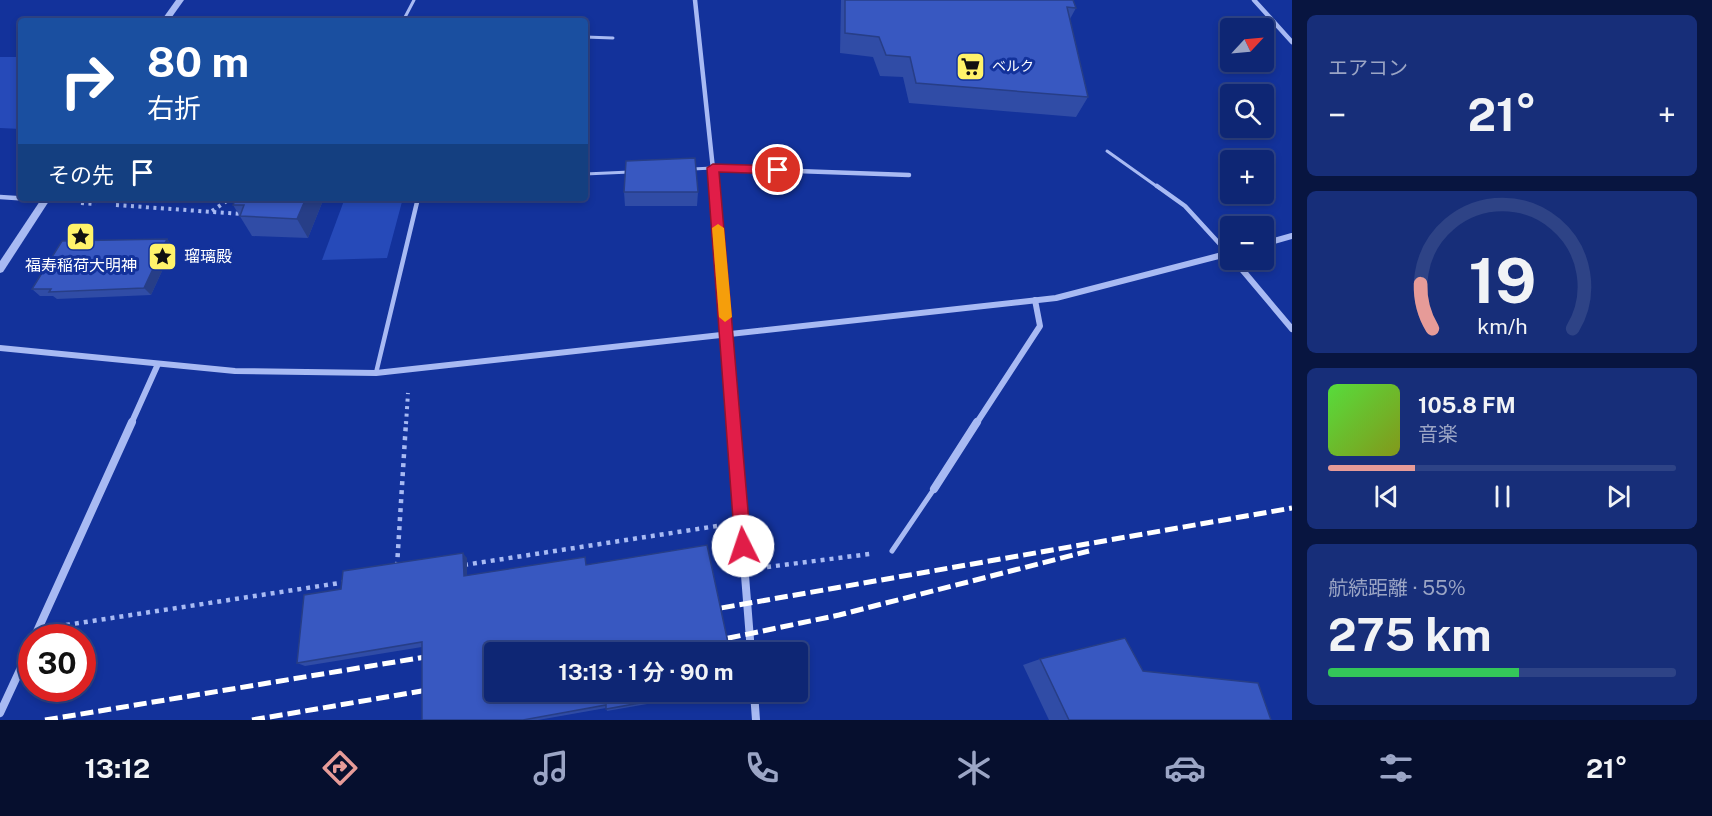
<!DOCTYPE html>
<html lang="ja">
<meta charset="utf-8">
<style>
body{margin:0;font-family:"Public Sans","Noto Sans JP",sans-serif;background:#172e79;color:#f1f3f6;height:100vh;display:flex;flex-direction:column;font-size:22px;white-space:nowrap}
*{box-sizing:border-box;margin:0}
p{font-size:20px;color:#9ba5c5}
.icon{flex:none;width:33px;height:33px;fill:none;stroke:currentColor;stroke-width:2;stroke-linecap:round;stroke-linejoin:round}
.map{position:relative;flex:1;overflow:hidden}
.side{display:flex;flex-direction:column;gap:15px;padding:15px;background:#081540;width:420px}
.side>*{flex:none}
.guide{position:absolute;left:18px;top:18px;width:570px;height:183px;border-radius:6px;box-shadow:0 3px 9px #0003,0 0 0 2px #2e4386;background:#1a4fa0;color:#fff;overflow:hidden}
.needle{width:39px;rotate:64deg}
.fabs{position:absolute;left:1220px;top:18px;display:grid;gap:12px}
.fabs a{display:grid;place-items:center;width:54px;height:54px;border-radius:6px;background:#0e2674;box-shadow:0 3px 9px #0003,0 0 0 2px #2e4386;font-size:30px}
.speed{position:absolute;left:18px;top:624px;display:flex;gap:12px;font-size:30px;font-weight:700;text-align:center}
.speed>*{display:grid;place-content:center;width:78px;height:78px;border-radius:50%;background:#0e2674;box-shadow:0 3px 9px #0003,0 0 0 2px #2e4386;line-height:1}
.speed .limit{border:9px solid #d22;background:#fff;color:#111}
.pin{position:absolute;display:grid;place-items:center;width:51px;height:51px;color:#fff;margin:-26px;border:3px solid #fff;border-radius:50%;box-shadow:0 2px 6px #0007}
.me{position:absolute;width:66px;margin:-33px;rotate:356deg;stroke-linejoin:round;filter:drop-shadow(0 0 4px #0008)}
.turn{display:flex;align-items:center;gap:21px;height:126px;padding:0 30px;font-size:27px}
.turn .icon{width:78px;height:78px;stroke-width:2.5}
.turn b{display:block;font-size:42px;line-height:51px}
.then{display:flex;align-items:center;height:57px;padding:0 30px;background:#0003;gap:12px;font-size:22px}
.big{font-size:45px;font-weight:700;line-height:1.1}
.side .tile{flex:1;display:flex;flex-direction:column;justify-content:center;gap:9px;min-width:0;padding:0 21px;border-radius:9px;background:#172e79}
.side .dial{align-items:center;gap:0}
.dial svg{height:156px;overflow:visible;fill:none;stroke:#2e4386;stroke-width:7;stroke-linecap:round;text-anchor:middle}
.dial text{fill:#f1f3f6;stroke:none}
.song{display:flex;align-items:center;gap:18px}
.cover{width:72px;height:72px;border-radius:9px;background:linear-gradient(135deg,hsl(110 70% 55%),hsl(70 70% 35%))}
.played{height:6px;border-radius:3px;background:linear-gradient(90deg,#e69b98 25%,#2e4386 25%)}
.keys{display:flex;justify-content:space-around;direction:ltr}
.heat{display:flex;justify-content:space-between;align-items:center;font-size:33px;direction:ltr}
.charge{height:9px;border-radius:4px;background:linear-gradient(90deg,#34c759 55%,#2e4386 0)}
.trip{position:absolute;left:484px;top:642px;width:324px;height:60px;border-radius:6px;background:#0e2674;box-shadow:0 3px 9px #0003,0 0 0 2px #2e4386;font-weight:700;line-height:60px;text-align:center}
.dock{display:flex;height:96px;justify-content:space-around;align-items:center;background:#060f2e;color:#9ba5c5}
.dock .icon{width:42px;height:42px}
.dock .selected{color:#e69b98}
.dock b{font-size:27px;color:#f1f3f6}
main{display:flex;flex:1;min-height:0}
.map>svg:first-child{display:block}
.green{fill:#264ab9}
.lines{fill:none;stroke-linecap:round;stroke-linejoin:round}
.path-far1{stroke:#a8baf3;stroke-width:4;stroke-dasharray:3 4.5;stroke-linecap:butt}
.path{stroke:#a8baf3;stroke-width:4.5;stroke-dasharray:4 5;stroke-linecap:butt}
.service-far2{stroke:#a8baf3;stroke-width:3}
.service-far1{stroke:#a8baf3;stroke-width:4.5}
.service{stroke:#a8baf3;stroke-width:5}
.minor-far2{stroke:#a8baf3;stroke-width:4.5}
.minor-far1{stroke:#a8baf3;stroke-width:6}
.minor{stroke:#a8baf3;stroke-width:8}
.tertiary{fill:#a8baf3;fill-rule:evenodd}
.rail{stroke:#fff;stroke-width:5;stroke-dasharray:13 5;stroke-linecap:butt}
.wall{fill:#304ca6}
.shaded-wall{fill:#273e87}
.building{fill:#3858c1;stroke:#273e87;stroke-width:1.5}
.route{fill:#e11d48;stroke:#92132f;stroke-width:1.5}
.slow{fill:#f59e0b}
.labels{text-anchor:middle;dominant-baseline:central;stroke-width:6;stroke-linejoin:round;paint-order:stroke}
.far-poi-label{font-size:14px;fill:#fff;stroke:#13329b;text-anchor:start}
.poi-label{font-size:16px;fill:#fff;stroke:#13329b;text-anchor:start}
</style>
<main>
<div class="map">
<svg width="1292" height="720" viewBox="0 0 1292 720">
<rect width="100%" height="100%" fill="#13329b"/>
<g class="green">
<polygon points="0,57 21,57 21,129 0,128"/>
<polygon points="345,198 403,198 387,258 322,260"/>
</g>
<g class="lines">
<g class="path-far1">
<polyline points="81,203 96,204"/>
<polyline points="116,205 241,214"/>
<polyline points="212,211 231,198"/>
<polyline points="406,424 408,393"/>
</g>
<g class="path">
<polyline points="464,565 717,526"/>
<polyline points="397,566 406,422"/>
<polyline points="767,567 870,554"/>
<polyline points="66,625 346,582"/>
</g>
<g class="service-far2">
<polyline points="403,21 414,0"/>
<polyline points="585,37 613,38"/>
<polyline points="1107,151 1159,188"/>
<polyline points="692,169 713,168"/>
<polyline points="585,174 630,172"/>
</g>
<g class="service-far1">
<polyline points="1157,186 1185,206 1228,253"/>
<polyline points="0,197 46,200"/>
<polyline points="376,373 418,198"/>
</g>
<polyline class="service" points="892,551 934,489"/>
<g class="minor-far2">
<polyline points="695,0 715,188"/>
<polyline points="1254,0 1292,42"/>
<polyline points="713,168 909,175"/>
</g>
<g class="minor-far1">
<polyline points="714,186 733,424"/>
<polyline points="1263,244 1292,236"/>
<polyline points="1234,260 1292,329"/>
<polyline points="0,348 235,371 376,373 1056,298 1230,253"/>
<polyline points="131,424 158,364"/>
<polyline points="976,424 1040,326 1035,300"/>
</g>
<g class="minor">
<polyline points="733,422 751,652"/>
<polyline points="934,489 977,422"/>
<polyline points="34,638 132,422"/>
<polyline points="754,692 756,720"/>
<polyline points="0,713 32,644"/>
</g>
<g class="tertiary">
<polygon points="176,0 184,0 169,21 161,21"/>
<polygon points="42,198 51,198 3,272 0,273 0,261"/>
</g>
<g class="rail">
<polyline points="704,611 1292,508"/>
<polyline points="710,642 839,615 1089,551"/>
<polyline points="45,720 437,655"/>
<polyline points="252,720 439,688"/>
</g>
</g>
<g class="wall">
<polygon points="841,0 1073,0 1076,8 1070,19 1088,97 1076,117 909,103 903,77 880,76 873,57 840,53"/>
<polygon points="624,192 698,192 697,206 625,206"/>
<polygon points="324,198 308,238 252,236 233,205"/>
<polygon points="167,239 173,247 151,295 57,299 53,296 40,296 32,289"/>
<polygon points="467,558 467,575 495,692 716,692 607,711 606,708 538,720 422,720 422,647 305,666 297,663 341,589"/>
<polygon points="1040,659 1143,671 1271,720 1049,720 1023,665"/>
</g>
<g class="shaded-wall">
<polygon points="306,198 324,198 308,238 297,219"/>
<polygon points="167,239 173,247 151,295 144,288"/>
<polygon points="463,553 467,558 467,581 464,576"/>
</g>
<g class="building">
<polygon points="845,0 1073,0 1076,8 1067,7 1088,97 916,83 910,57 886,55 879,37 845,33"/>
<polygon points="695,158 698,192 624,192 626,161"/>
<polygon points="236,198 306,198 297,219 240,216 244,205 233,205"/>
<polygon points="167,239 144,288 49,292 51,289 32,289 62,241"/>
<polygon points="707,545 730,652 495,652 495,692 702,692 606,709 606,705 523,720 422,720 422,642 297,663 304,595 341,589 343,571 463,553 464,576 585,557 586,565"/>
<polygon points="1125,638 1143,671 1258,683 1271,720 1069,720 1040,659"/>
</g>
<polygon class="route" points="713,164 778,166 784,170 778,174 719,172 751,546 749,552 743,554 738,552 735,546 707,168"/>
<polygon class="slow" points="718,224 724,228 732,317 725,322 719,317 712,228"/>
<defs>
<symbol id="supermarket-square" viewBox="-11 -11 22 22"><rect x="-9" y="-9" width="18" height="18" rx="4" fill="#fff36a" stroke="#13329b"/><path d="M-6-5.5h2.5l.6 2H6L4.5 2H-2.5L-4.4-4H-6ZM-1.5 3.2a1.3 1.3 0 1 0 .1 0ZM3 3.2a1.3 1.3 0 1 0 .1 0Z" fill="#111"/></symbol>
<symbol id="sight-square" viewBox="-11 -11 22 22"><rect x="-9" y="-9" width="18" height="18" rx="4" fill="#fff36a" stroke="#13329b"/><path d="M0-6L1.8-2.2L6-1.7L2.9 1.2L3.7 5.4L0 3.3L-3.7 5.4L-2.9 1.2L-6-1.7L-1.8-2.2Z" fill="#111"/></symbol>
</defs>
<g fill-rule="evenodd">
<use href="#supermarket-square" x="954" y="50" width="33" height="33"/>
<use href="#sight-square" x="64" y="220" width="33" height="33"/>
<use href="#sight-square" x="146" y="240" width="33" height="33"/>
</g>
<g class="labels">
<g class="far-poi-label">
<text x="992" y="66">ベルク</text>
</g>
<g class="poi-label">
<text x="184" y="256">瑠璃殿</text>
<text x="81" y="265" text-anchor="middle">福寿稲荷大明神</text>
</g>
</g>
</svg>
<div class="fabs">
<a><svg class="needle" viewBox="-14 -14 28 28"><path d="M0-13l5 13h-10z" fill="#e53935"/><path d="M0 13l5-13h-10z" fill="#9ba5c5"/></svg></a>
<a><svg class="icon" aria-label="search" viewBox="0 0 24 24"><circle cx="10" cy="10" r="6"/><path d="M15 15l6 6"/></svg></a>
<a>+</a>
<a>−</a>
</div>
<div class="speed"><div class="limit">30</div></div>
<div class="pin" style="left:778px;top:170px;background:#d93025"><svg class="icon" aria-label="arrive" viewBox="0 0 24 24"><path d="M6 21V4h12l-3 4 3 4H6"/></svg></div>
<svg class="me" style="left:743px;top:546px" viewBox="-20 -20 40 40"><circle r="19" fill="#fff"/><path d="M0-13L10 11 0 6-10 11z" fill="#e11d48"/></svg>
<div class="trip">13:13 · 1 分 · 90 m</div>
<div class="guide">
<div class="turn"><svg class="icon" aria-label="right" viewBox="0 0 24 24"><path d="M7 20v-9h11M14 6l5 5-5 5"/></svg><div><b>80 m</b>右折</div></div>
<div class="then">その先<svg class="icon" aria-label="arrive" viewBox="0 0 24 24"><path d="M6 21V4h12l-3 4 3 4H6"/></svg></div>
</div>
</div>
<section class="side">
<div class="tile"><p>エアコン</p>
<div class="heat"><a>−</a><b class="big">21°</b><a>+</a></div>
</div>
<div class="tile dial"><svg viewBox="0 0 100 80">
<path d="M14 69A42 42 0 1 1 86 69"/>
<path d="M14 69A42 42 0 0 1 8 46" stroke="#e69b98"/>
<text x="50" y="56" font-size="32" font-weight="700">19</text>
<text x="50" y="72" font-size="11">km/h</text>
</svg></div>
<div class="tile">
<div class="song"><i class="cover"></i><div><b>105.8 FM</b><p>音楽</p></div></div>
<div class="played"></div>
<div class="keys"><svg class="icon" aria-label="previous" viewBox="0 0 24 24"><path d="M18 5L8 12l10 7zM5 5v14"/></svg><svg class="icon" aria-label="pause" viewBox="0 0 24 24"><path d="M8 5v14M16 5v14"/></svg><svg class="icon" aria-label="next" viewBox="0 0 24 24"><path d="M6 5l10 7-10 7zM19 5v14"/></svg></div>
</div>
<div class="tile"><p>航続距離 · 55%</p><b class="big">275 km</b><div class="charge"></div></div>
</section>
</main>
<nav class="dock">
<b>13:12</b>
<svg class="icon selected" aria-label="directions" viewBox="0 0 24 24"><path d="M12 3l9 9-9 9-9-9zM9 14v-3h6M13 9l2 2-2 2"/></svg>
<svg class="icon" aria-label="music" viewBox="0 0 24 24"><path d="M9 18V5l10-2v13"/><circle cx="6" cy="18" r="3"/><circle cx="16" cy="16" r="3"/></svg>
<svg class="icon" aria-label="phone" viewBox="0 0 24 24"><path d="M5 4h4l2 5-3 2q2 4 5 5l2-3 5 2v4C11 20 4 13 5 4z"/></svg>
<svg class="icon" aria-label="climate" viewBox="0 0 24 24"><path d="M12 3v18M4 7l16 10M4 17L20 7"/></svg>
<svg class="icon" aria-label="car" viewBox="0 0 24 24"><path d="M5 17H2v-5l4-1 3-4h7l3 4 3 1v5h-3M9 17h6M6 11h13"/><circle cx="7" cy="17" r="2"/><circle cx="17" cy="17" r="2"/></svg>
<svg class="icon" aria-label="filters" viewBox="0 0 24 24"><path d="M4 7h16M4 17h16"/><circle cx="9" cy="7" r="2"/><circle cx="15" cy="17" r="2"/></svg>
<b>21°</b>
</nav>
